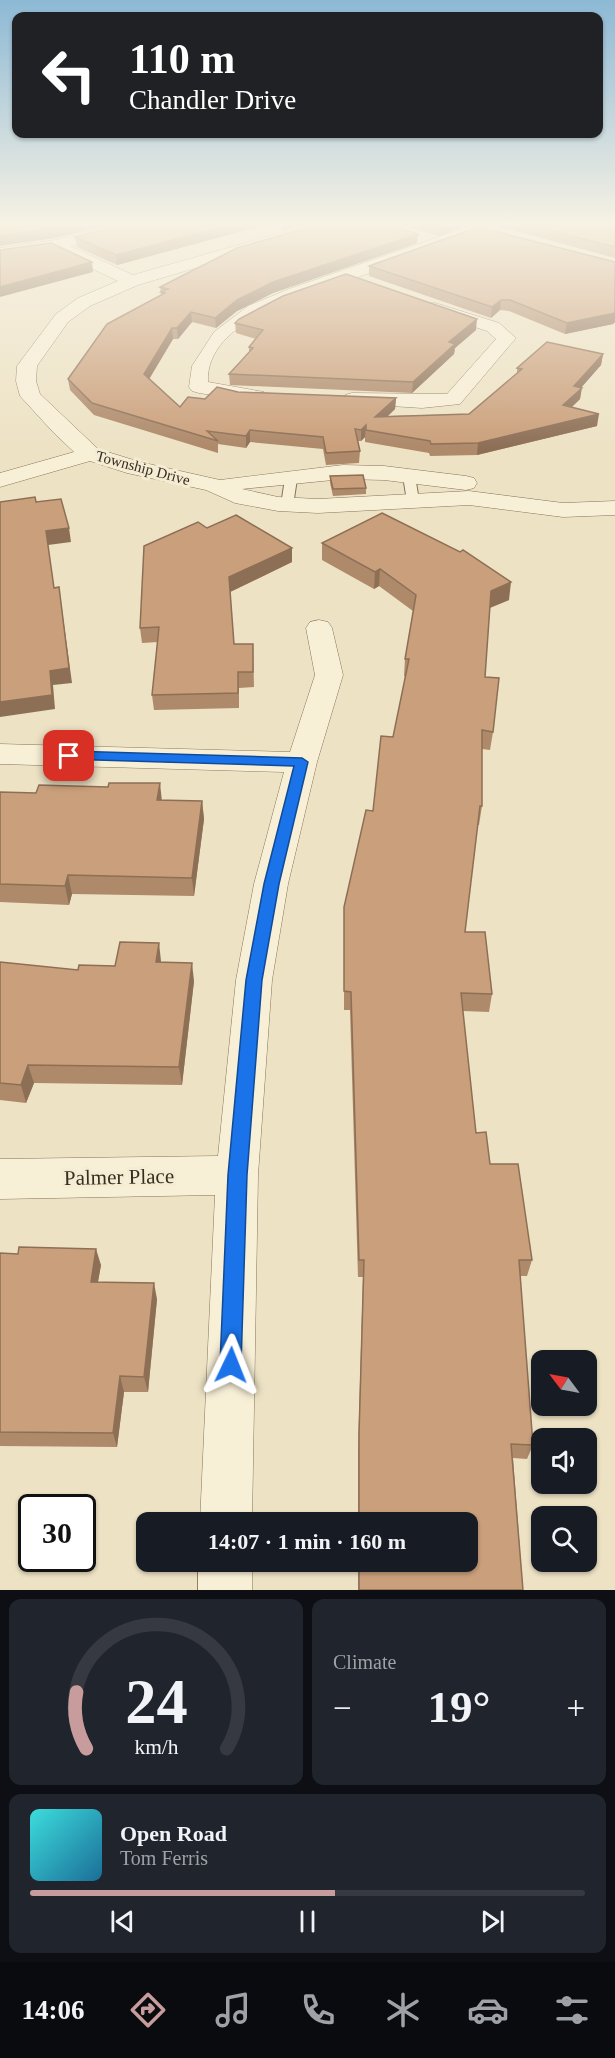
<!DOCTYPE html>
<meta charset="utf-8">
<style>
body{margin:0;font-family:"Times New Roman",serif;background:#20242c;color:#f1f3f6;height:100vh;display:flex;flex-direction:column;font-size:22px;white-space:nowrap}
*{box-sizing:border-box;margin:0}
p{font-size:20px;color:#9ea1a6}
.icon{flex:none;width:33px;height:33px;fill:none;stroke:currentColor;stroke-width:2;stroke-linecap:round;stroke-linejoin:round}
.map{position:relative;height:1590px;overflow:hidden}
.panel{display:flex;flex-direction:column;gap:9px;padding:9px;background:#0d0f14;flex:1}
.panel>*{flex:none}
.hud{position:absolute;left:12px;top:12px;width:591px;height:126px;border-radius:12px;box-shadow:0 2px 4px #0004;background:#202124;color:#fff;overflow:hidden}
.needle{width:39px;rotate:302deg}
.controls{position:absolute;left:531px;top:1350px;display:grid;gap:12px}
.controls a{display:grid;place-items:center;width:66px;height:66px;border-radius:12px;background:#171b24;box-shadow:0 2px 4px #0004;font-size:30px}
.speed{position:absolute;left:18px;top:1494px;display:flex;gap:12px;font-size:30px;font-weight:700;text-align:center}
.speed>*{display:grid;place-content:center;width:78px;height:78px;border-radius:50%;background:#171b24;box-shadow:0 2px 4px #0004;line-height:1}
.speed .limit{border:3px solid #111;border-radius:9px;background:#fff;color:#111}
.pin{position:absolute;display:grid;place-items:center;width:51px;height:51px;color:#fff;margin:-26px;border-radius:12px;box-shadow:0 3px 9px #0006}
.me{position:absolute;width:66px;margin:-33px;rotate:2deg;stroke-linejoin:round;filter:drop-shadow(0 0 4px #0008)}
.turn{display:flex;align-items:center;gap:21px;height:126px;padding:0 18px;font-size:27px}
.turn .icon{width:78px;height:78px;stroke-width:2.5}
.turn b{display:block;font-size:42px;line-height:51px}
.big{font-size:45px;font-weight:800;line-height:1.1}
.panel .tile{flex:1;display:flex;flex-direction:column;justify-content:center;gap:9px;min-width:0;padding:0 21px;border-radius:12px;background:#20242c}
.panel .dial{align-items:center;gap:0}
.dial svg{height:156px;overflow:visible;fill:none;stroke:#363941;stroke-width:7;stroke-linecap:round;text-anchor:middle}
.dial text{fill:#f1f3f6;stroke:none}
.song{display:flex;align-items:center;gap:18px}
.cover{width:72px;height:72px;border-radius:9px;background:linear-gradient(135deg,hsl(180 70% 55%),hsl(200 70% 35%))}
.played{height:6px;border-radius:3px;background:linear-gradient(90deg,#c89b9c 55%,#363941 55%)}
.keys{display:flex;justify-content:space-around;direction:ltr}
.heat{display:flex;justify-content:space-between;align-items:center;font-size:33px;direction:ltr}
.panel .tiles{flex:1;display:grid;gap:9px;grid-template-columns:1fr 1fr}
.tile:last-child{grid-column:span 2}
.trip{position:absolute;left:136px;top:1512px;width:342px;height:60px;border-radius:12px;background:#171b24;box-shadow:0 2px 4px #0004;font-weight:800;line-height:60px;text-align:center}
.tab-bar{display:flex;height:96px;justify-content:space-around;align-items:center;background:#090b0e;color:#9ea1a6}
.tab-bar .icon{width:42px;height:42px}
.tab-bar .on{color:#c89b9c}
.tab-bar b{font-size:27px;color:#f1f3f6}
.map>svg:first-child{display:block}
.lines{fill:none;stroke-linecap:round;stroke-linejoin:round}
.lane-casing{stroke:#87745b;stroke-width:2}
.street-casing{stroke:#87745b;stroke-width:1}
.lane{fill:#f8efd7;fill-rule:evenodd}
.street{fill:#f8efd7;fill-rule:evenodd}
.wall{fill:#ae896a}
.shaded-wall{fill:#8d6f56}
.building{fill:#ca9f7b;stroke:#8d6f56;stroke-width:1.5}
.route{fill:#1a73e8;stroke:#114b97;stroke-width:1.5}
.labels{text-anchor:middle;dominant-baseline:central;stroke-width:6;stroke-linejoin:round;paint-order:stroke}
.far-street-label{font-size:15px;fill:#382c1f;stroke:#f5ecd4}
.near-street-label{font-size:21px;fill:#382c1f;stroke:#f5ecd4}
</style>
<div class="map">
<svg width="615" height="1590" viewBox="0 0 615 1590">
<rect width="100%" height="100%" fill="#ede2c4"/>
<g class="lines">
<defs>
<g id="lane">
<polygon points="409,472 415,476 419,501 413,505 407,501 403,476"/>
<polygon points="291,475 297,479 293,505 287,509 281,505 285,479"/>
</g>
<g id="street">
<polygon points="114,226 140,226 137,229 70,246 133,275 305,226 329,226 326,229 138,285 90,306 68,322 37,366 36,381 40,394 98,449 140,462 220,480 343,465 384,466 466,476 474,478 477,483 474,488 466,490 384,480 343,479 242,489 278,497 318,499 469,491 563,503 615,501 615,515 563,517 469,505 318,513 278,511 235,503 206,490 127,473 90,461 0,487 0,473 74,452 53,432 20,396 16,381 17,366 56,314 78,298 118,281 53,250 0,258 0,248 55,240"/>
<path d="M470,226h21c-9,11 -33,15 -46,20 -30,11 -60,22 -90,32 -45,16 -150,41 -147,104l56,10 3,4 -3,4 -7,2 -58,-9 -7,-2 -3,-4 3,-21 22,-34 34,-26 41,-17z"/>
<polygon points="435,303 499,323 516,338 460,404 422,408 345,403 342,399 345,395 352,393 447,394 496,339 487,331 429,312 426,308 429,304"/>
<polygon points="319,620 328,622 332,628 343,675 317,762 288,884 272,980 258,1175 252,1522 200,1522 215,1195 0,1199 0,1159 218,1156 236,980 254,884 284,772 0,764 0,744 290,752 315,675 306,628 310,622"/>
<rect x="198" y="1562" width="54" height="28"/>
</g>
</defs>
<use href="#lane" class="lane-casing"/>
<use href="#street" class="street-casing"/>
<use href="#lane" class="lane"/>
<use href="#street" class="street"/>
</g>
<g class="wall">
<polygon points="120,226 261,226 117,265 77,247 75,237"/>
<polygon points="406,226 464,226 439,236"/>
<polygon points="497,226 615,226 615,258"/>
<polygon points="417,243 273,293 237,311 216,328 192,322 178,339 173,339 149,379 180,407 205,399 238,392 396,398 395,409 388,416 469,414 517,374 517,368 603,354 601,365 581,388 580,399 571,408 597,426 477,455 430,456 429,453 365,442 365,437 361,441 358,441 360,451 359,463 326,465 323,449 250,442 246,448 218,444 218,453 94,415 70,390 68,379 161,295 160,287"/>
<polygon points="615,262 615,322 613,324 565,334 509,311 500,310 491,318 369,276 369,266"/>
<polygon points="235,323 476,330 455,348 454,354 412,393 230,385 229,374 249,352 249,347 256,339 236,333"/>
<polygon points="330,476 366,488 366,494 333,496 330,483"/>
<polygon points="207,528 292,548 292,562 230,592 234,644 253,644 254,687 239,688 239,708 154,710 152,695 158,642 142,643 140,628"/>
<polygon points="322,543 509,600 490,608 485,677 493,732 490,750 482,749 482,806 479,825 477,825 465,932 492,994 489,1012 463,1011 476,1133 532,1260 527,1276 520,1276 533,1445 527,1459 513,1458 523,1590 358,1590 358,1562 468,1562 468,1522 358,1522 358,1449 363,1277 358,1277 350,1010 344,1010 344,907 373,811 393,737 406,677 404,676 405,659 413,611 379,586 374,589 322,560"/>
<polygon points="0,792 162,800 202,801 204,819 194,896 72,894 69,905 0,902"/>
<polygon points="0,962 78,970 115,966 161,962 194,981 182,1085 34,1083 26,1103 0,1100"/>
<polygon points="0,1253 101,1265 98,1282 157,1299 148,1392 124,1392 117,1447 0,1446"/>
</g>
<g class="shaded-wall">
<polygon points="64,226 105,226 55,238 0,246 0,236"/>
<polygon points="226,226 261,226 117,265 116,255"/>
<polygon points="282,226 298,226 282,230"/>
<polygon points="440,226 464,226 439,236"/>
<polygon points="418,234 417,243 273,293 237,311 216,328 215,318 237,300 273,282"/>
<polygon points="92,262 93,272 0,297 0,287"/>
<polygon points="501,300 500,310 491,318 492,307"/>
<polygon points="191,312 192,322 178,339 177,328"/>
<polygon points="615,313 615,322 613,324 565,334 567,323"/>
<polygon points="477,319 476,330 455,348 454,354 412,393 413,382 449,342"/>
<polygon points="172,328 173,339 145,386 144,374"/>
<polygon points="603,354 601,365 577,392 582,388 580,399 561,417 563,405 574,386"/>
<polygon points="396,398 395,409 375,428 375,417"/>
<polygon points="599,414 597,426 477,455 478,443"/>
<polygon points="366,425 365,437 361,441 361,430"/>
<polygon points="250,430 250,442 246,448 246,436"/>
<polygon points="69,528 71,542 48,545 46,531"/>
<polygon points="292,548 292,562 230,592 229,577"/>
<polygon points="380,569 379,586 374,589 375,572"/>
<polygon points="511,582 509,600 489,608 491,591"/>
<polygon points="59,587 72,683 53,685 55,709 0,717 0,702 50,671"/>
<polygon points="160,783 162,802 157,800"/>
<polygon points="202,801 204,819 194,896 192,878"/>
<polygon points="68,875 72,894 69,905 65,886"/>
<polygon points="159,943 161,961 159,981 156,962"/>
<polygon points="192,963 194,981 182,1085 179,1067"/>
<polygon points="28,1065 34,1083 26,1103 21,1085"/>
<polygon points="96,1249 101,1265 95,1298 91,1282"/>
<polygon points="154,1283 157,1299 148,1392 144,1377"/>
<polygon points="120,1376 124,1392 117,1447 113,1433"/>
</g>
<g class="building">
<polygon points="0,226 64,226 0,236"/>
<polygon points="120,226 226,226 116,255 75,237"/>
<polygon points="313,226 392,226 418,234 273,282 237,300 215,318 191,312 177,328 172,328 144,374 180,407 188,397 205,399 217,387 238,392 396,398 375,417 469,414 522,369 517,368 547,342 603,354 574,386 582,388 563,405 599,414 478,443 431,444 430,441 366,430 366,425 361,430 355,429 360,451 326,453 323,437 250,430 246,436 207,431 218,441 92,403 68,379 107,324 165,293 161,292 168,289 160,287 237,248"/>
<polygon points="534,226 615,226 615,247"/>
<polygon points="478,227 615,262 615,313 567,323 510,300 501,300 492,307 369,266"/>
<polygon points="51,243 92,262 0,287 0,250"/>
<polygon points="346,274 477,319 449,342 455,344 413,382 229,374 253,348 249,347 263,330 235,323 239,319 283,296"/>
<polygon points="363,475 366,488 333,489 330,476"/>
<polygon points="35,497 36,502 61,499 69,528 46,531 54,588 59,587 69,668 50,671 52,695 0,702 0,502"/>
<polygon points="382,513 460,552 463,550 511,582 491,591 485,677 499,678 493,732 482,730 482,806 480,806 465,932 485,932 492,994 461,993 476,1133 486,1132 490,1164 518,1164 532,1260 519,1260 533,1445 511,1444 523,1590 359,1590 359,1562 468,1562 468,1522 359,1522 359,1435 364,1260 359,1260 351,992 344,991 344,907 366,810 373,811 381,736 393,737 409,659 405,659 416,595 380,569 375,572 322,543"/>
<polygon points="236,515 292,548 229,577 234,644 253,644 253,672 238,672 238,693 152,695 159,627 140,628 144,546 198,522 207,528"/>
<polygon points="109,783 160,783 157,800 202,801 192,878 68,875 65,886 0,884 0,792 36,793 39,785 108,787"/>
<polygon points="120,942 159,943 156,962 192,963 179,1067 28,1065 21,1085 0,1083 0,962 78,970 79,965 115,966"/>
<polygon points="19,1247 96,1249 91,1282 154,1283 144,1377 120,1376 113,1433 0,1432 0,1253 18,1254"/>
</g>
<linearGradient id="sky" x2="0" y2="1"><stop stop-color="#8db9d5"/><stop offset="0.5" stop-color="#f7f2e4"/><stop offset="1" stop-color="#f7f2e4" stop-opacity="0"/></linearGradient>
<rect width="615" height="448" fill="url(#sky)"/>
<polygon class="route" points="69,751 302,758 308,762 279,884 262,980 247,1175 241,1365 238,1372 231,1376 224,1372 220,1365 228,1175 246,980 264,884 294,766 64,759 62,756"/>
<g class="labels">
<g class="far-street-label">
<text transform="translate(143 468) rotate(15)">Township Drive</text>
</g>
<g class="near-street-label">
<text transform="translate(119 1177) rotate(-1)">Palmer Place</text>
</g>
</g>
</svg>
<div class="controls">
<a><svg class="needle" viewBox="-14 -14 28 28"><path d="M0-13l5 13h-10z" fill="#e53935"/><path d="M0 13l5-13h-10z" fill="#9ea1a6"/></svg></a>
<a><svg class="icon" aria-label="sound" viewBox="0 0 24 24"><path d="M4 9h4l5-4v14l-5-4H4zM17 9q2 3 0 6"/></svg></a>
<a><svg class="icon" aria-label="search" viewBox="0 0 24 24"><circle cx="10" cy="10" r="6"/><path d="M15 15l6 6"/></svg></a>
</div>
<div class="speed"><div class="limit">30</div></div>
<div class="pin" style="left:69px;top:756px;background:#d93025"><svg class="icon" aria-label="arrive" viewBox="0 0 24 24"><path d="M6 21V4h12l-3 4 3 4H6"/></svg></div>
<svg class="me" style="left:231px;top:1365px" viewBox="-20 -20 40 40"><path d="M0-17L14 15 0 8-14 15z" fill="#1a73e8" stroke="#fff" stroke-width="4"/></svg>
<div class="trip">14:07 · 1 min · 160 m</div>
<div class="hud">
<div class="turn"><svg class="icon" aria-label="left" viewBox="0 0 24 24"><path d="M17 20v-9H6M10 6l-5 5 5 5"/></svg><div><b>110 m</b>Chandler Drive</div></div>
</div>
</div>
<section class="panel">
<div class="tiles">
<div class="tile dial"><svg viewBox="0 0 100 80">
<path d="M14 69A42 42 0 1 1 86 69"/>
<path d="M14 69A42 42 0 0 1 9 40" stroke="#c89b9c"/>
<text x="50" y="56" font-size="32" font-weight="700">24</text>
<text x="50" y="72" font-size="11">km/h</text>
</svg></div>
<div class="tile"><p>Climate</p>
<div class="heat"><a>−</a><b class="big">19°</b><a>+</a></div>
</div>
<div class="tile">
<div class="song"><i class="cover"></i><div><b>Open Road</b><p>Tom Ferris</p></div></div>
<div class="played"></div>
<div class="keys"><svg class="icon" aria-label="previous" viewBox="0 0 24 24"><path d="M18 5L8 12l10 7zM5 5v14"/></svg><svg class="icon" aria-label="pause" viewBox="0 0 24 24"><path d="M8 5v14M16 5v14"/></svg><svg class="icon" aria-label="next" viewBox="0 0 24 24"><path d="M6 5l10 7-10 7zM19 5v14"/></svg></div>
</div>
</div>
</section>
<nav class="tab-bar">
<b>14:06</b>
<svg class="icon on" aria-label="directions" viewBox="0 0 24 24"><path d="M12 3l9 9-9 9-9-9zM9 14v-3h6M13 9l2 2-2 2"/></svg>
<svg class="icon" aria-label="music" viewBox="0 0 24 24"><path d="M9 18V5l10-2v13"/><circle cx="6" cy="18" r="3"/><circle cx="16" cy="16" r="3"/></svg>
<svg class="icon" aria-label="phone" viewBox="0 0 24 24"><path d="M5 4h4l2 5-3 2q2 4 5 5l2-3 5 2v4C11 20 4 13 5 4z"/></svg>
<svg class="icon" aria-label="climate" viewBox="0 0 24 24"><path d="M12 3v18M4 7l16 10M4 17L20 7"/></svg>
<svg class="icon" aria-label="car" viewBox="0 0 24 24"><path d="M5 17H2v-5l4-1 3-4h7l3 4 3 1v5h-3M9 17h6M6 11h13"/><circle cx="7" cy="17" r="2"/><circle cx="17" cy="17" r="2"/></svg>
<svg class="icon" aria-label="filters" viewBox="0 0 24 24"><path d="M4 7h16M4 17h16"/><circle cx="9" cy="7" r="2"/><circle cx="15" cy="17" r="2"/></svg>
</nav>
